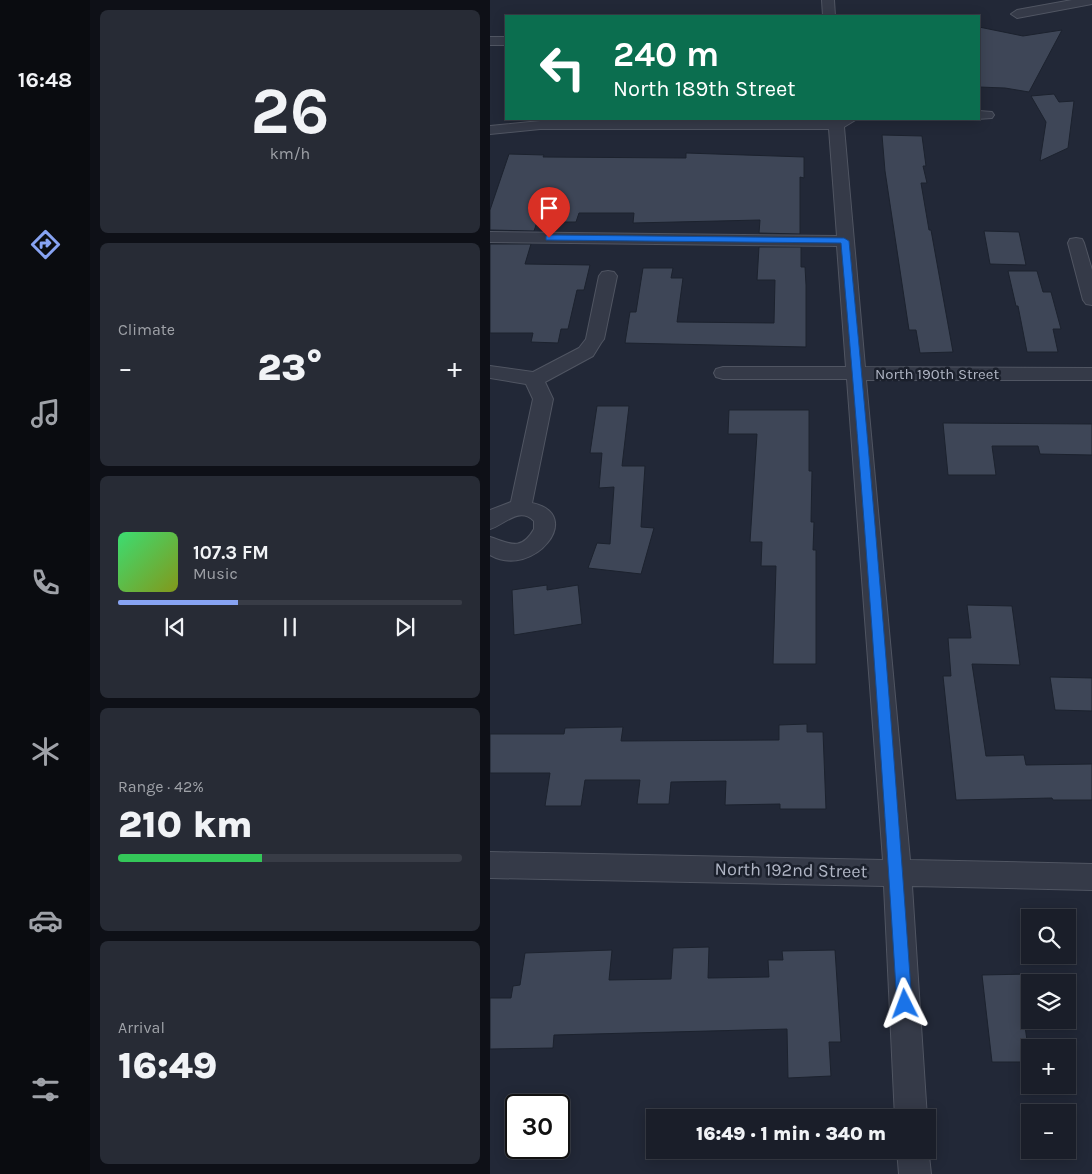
<!DOCTYPE html>
<meta charset="utf-8">
<style>
body{margin:0;font-family:Karla,sans-serif;background:#272b35;color:#f1f3f6;height:100vh;display:flex;flex-direction:column;font-size:19px;white-space:nowrap}
*{box-sizing:border-box;margin:0}
p{font-size:16px;color:#9fa2a8}
.icon{flex:none;width:28px;height:28px;fill:none;stroke:currentColor;stroke-width:2;stroke-linecap:round;stroke-linejoin:round}
.map{position:relative;flex:1;overflow:hidden}
.details{display:flex;flex-direction:column;gap:10px;padding:10px;background:#0e1017;width:400px}
.details>*{flex:none}
.hud{position:absolute;left:15px;top:15px;width:475px;height:105px;border-radius:0px;box-shadow:0 2px 12px #0003,0 0 0 1px #383c46;background:#0b6e4f;color:#fff;overflow:hidden}
.fabs{position:absolute;left:531px;top:909px;display:grid;gap:10px}
.fabs a{display:grid;place-items:center;width:55px;height:55px;border-radius:0px;background:#1a1e29;box-shadow:0 2px 12px #0003,0 0 0 1px #383c46;font-size:25px}
.speed{position:absolute;left:15px;top:1094px;display:flex;gap:10px;font-size:25px;font-weight:700;text-align:center}
.speed>*{display:grid;place-content:center;width:65px;height:65px;border-radius:50%;background:#1a1e29;box-shadow:0 2px 12px #0003,0 0 0 1px #383c46;line-height:1}
.speed .limit{border:2px solid #111;border-radius:8px;background:#fff;color:#111}
.pin{position:absolute;display:grid;place-items:center;width:42px;height:42px;color:#fff;margin:-51px -21px;border-radius:50% 50% 50% 0;rotate:-45deg;box-shadow:0 0 5px #0007}
.pin .icon{rotate:45deg}
.me{position:absolute;width:55px;margin:-28px;rotate:357deg;stroke-linejoin:round;filter:drop-shadow(0 0 4px #0008)}
.turn{display:flex;align-items:center;gap:18px;height:105px;padding:0 25px;font-size:22px}
.turn .icon{width:65px;height:65px;stroke-width:2.5}
.turn b{display:block;font-size:35px;line-height:42px}
.big{font-size:38px;font-weight:800;line-height:1.1}
.details .tile{flex:1;display:flex;flex-direction:column;justify-content:center;gap:8px;min-width:0;padding:0 18px;border-radius:8px;background:#272b35}
.details .dial{align-items:center;gap:0}
.dial b{font-size:65px;line-height:1}
.song{display:flex;align-items:center;gap:15px}
.cover{width:60px;height:60px;border-radius:8px;background:linear-gradient(135deg,hsl(140 70% 55%),hsl(70 70% 35%))}
.played{height:5px;border-radius:2px;background:linear-gradient(90deg,#87a3f2 35%,#383c46 35%)}
.keys{display:flex;justify-content:space-around;direction:ltr}
.heat{display:flex;justify-content:space-between;align-items:center;font-size:28px;direction:ltr}
.charge{height:8px;border-radius:4px;background:linear-gradient(90deg,#34c759 42%,#383c46 0)}
.trip{position:absolute;left:156px;top:1109px;width:290px;height:50px;border-radius:0px;background:#1a1e29;box-shadow:0 2px 12px #0003,0 0 0 1px #383c46;font-weight:800;line-height:50px;text-align:center}
main{display:flex;flex:1;min-height:0}
.tab-bar{display:flex;flex-direction:column;width:90px;justify-content:space-around;align-items:center;background:#0a0c10;color:#9fa2a8}
.tab-bar .icon{width:35px;height:35px}
.tab-bar .current{color:#87a3f2}
.tab-bar b{font-size:22px;color:#f1f3f6}
.map>svg:first-child{display:block}
.building{fill:#3e4657;stroke:#1c222e}
.lines{fill:none;stroke-linecap:round;stroke-linejoin:round}
.minor-casing{stroke:#505562;stroke-width:2}
.minor{fill:#353a48;fill-rule:evenodd}
.route{fill:#1a73e8;stroke:#114b97}
.labels{text-anchor:middle;dominant-baseline:central;stroke-width:5;stroke-linejoin:round;paint-order:stroke}
.street-label{font-size:15px;fill:#b0b5c4;stroke:#1b202c}
.near-street-label{font-size:18px;fill:#b0b5c4;stroke:#1b202c}
</style>
<main>
<nav class="tab-bar">
<b>16:48</b>
<svg class="icon current" aria-label="directions" viewBox="0 0 24 24"><path d="M12 3l9 9-9 9-9-9zM9 14v-3h6M13 9l2 2-2 2"/></svg>
<svg class="icon" aria-label="music" viewBox="0 0 24 24"><path d="M9 18V5l10-2v13"/><circle cx="6" cy="18" r="3"/><circle cx="16" cy="16" r="3"/></svg>
<svg class="icon" aria-label="phone" viewBox="0 0 24 24"><path d="M5 4h4l2 5-3 2q2 4 5 5l2-3 5 2v4C11 20 4 13 5 4z"/></svg>
<svg class="icon" aria-label="climate" viewBox="0 0 24 24"><path d="M12 3v18M4 7l16 10M4 17L20 7"/></svg>
<svg class="icon" aria-label="car" viewBox="0 0 24 24"><path d="M5 17H2v-5l4-1 3-4h7l3 4 3 1v5h-3M9 17h6M6 11h13"/><circle cx="7" cy="17" r="2"/><circle cx="17" cy="17" r="2"/></svg>
<svg class="icon" aria-label="filters" viewBox="0 0 24 24"><path d="M4 7h16M4 17h16"/><circle cx="9" cy="7" r="2"/><circle cx="15" cy="17" r="2"/></svg>
</nav>
<section class="details">
<div class="tile dial"><b>26</b><p>km/h</p></div>
<div class="tile"><p>Climate</p>
<div class="heat"><a>−</a><b class="big">23°</b><a>+</a></div>
</div>
<div class="tile">
<div class="song"><i class="cover"></i><div><b>107.3 FM</b><p>Music</p></div></div>
<div class="played"></div>
<div class="keys"><svg class="icon" aria-label="previous" viewBox="0 0 24 24"><path d="M18 5L8 12l10 7zM5 5v14"/></svg><svg class="icon" aria-label="pause" viewBox="0 0 24 24"><path d="M8 5v14M16 5v14"/></svg><svg class="icon" aria-label="next" viewBox="0 0 24 24"><path d="M6 5l10 7-10 7zM19 5v14"/></svg></div>
</div>
<div class="tile"><p>Range · 42%</p><b class="big">210 km</b><div class="charge"></div></div>
<div class="tile"><p>Arrival</p><b class="big">16:49</b></div>
</section>
<div class="map">
<svg width="602" height="1174" viewBox="0 0 602 1174">
<rect width="100%" height="100%" fill="#222837"/>
<g class="building">
<polygon points="489,27 533,36 572,30 539,92 515,88 489,87"/>
<polygon points="564,94 569,102 584,101 578,148 550,161 556,122 541,96"/>
<polygon points="392,135 432,136 436,166 433,166 437,183 431,183 439,230 441,230 463,352 430,353 426,330 419,330 395,171"/>
<polygon points="196,153 314,157 314,178 310,177 310,234 269,233 270,220 143,223 144,213 89,213 86,222 47,222 44,231 0,230 0,210 19,154 54,155 53,157 196,158"/>
<polygon points="494,231 529,232 536,265 500,264"/>
<polygon points="0,244 41,244 35,264 100,265 94,290 87,290 78,329 71,329 68,343 41,342 43,333 0,333"/>
<polygon points="269,247 311,247 311,267 315,267 316,285 316,347 135,343 140,312 146,312 153,268 183,268 181,278 193,278 187,322 284,323 285,280 267,280"/>
<polygon points="518,271 547,271 553,292 561,292 571,329 563,329 568,352 537,352 528,306 526,306"/>
<polygon points="107,406 139,406 132,466 155,466 151,527 164,528 151,574 98,568 107,543 120,544 124,487 109,488 112,453 100,453"/>
<polygon points="239,410 319,410 319,471 322,471 321,522 324,522 323,550 326,550 326,664 283,664 286,566 271,566 272,542 260,542 267,434 238,434"/>
<polygon points="453,423 602,424 602,455 550,454 548,446 502,446 506,475 458,475"/>
<polygon points="57,585 57,590 88,585 92,624 24,635 22,590"/>
<polygon points="477,605 522,606 530,665 482,664 496,756 534,755 536,765 602,764 602,800 563,800 562,798 466,800 453,676 461,676 458,638 481,638"/>
<polygon points="560,677 602,678 602,711 565,710"/>
<polygon points="317,724 317,732 333,732 336,809 290,809 290,804 235,805 236,781 181,782 179,804 147,804 150,780 95,780 91,806 55,806 60,773 0,773 0,734 74,734 75,728 133,727 131,741 289,740 289,725"/>
<polygon points="219,947 218,978 279,977 278,960 293,960 292,951 345,950 351,1042 339,1042 341,1076 298,1078 297,1029 64,1035 63,1048 0,1049 0,998 21,998 23,986 30,985 35,953 122,950 119,980 181,979 183,948"/>
<polygon points="540,974 540,1019 534,1019 540,1062 502,1062 492,975"/>
</g>
<g class="lines">
<defs>
<g id="minor">
<polygon points="332,0 344,0 345,16 333,16"/>
<polygon points="582,0 602,0 602,4 527,18 521,14 527,10"/>
<rect x="0" y="37" width="16" height="8"/>
<polygon points="489,111 502,112 504,115 502,118 487,119 489,119"/>
<polygon points="339,119 367,119 354,127 375,367 602,368 602,380 376,380 420,860 602,864 602,890 422,886 437,1118 405,1118 394,886 0,878 0,852 393,860 357,379 233,379 226,377 224,373 226,369 233,367 356,367 347,246 0,242 0,232 347,236 339,129 50,129 0,134 0,126 50,121 339,121"/>
<polygon points="586,238 592,239 594,243 602,270 602,305 596,304 593,300 578,243 580,239"/>
<path d="M118,271l6,1 3,4 -13,63 -3,4 -8,13 -48,26 8,17 -21,104c54,11 2,77 -42,52v-18c19,6 31,15 44,-8v-8c-15,-15 -30,4 -44,8v-19l21,-8 22,-103 -7,-15 -36,-6v-12l43,6 46,-24 7,-9 13,-63 3,-4z"/>
<polygon points="438,1146 441,1174 409,1174 407,1150 438,1150"/>
</g>
</defs>
<use href="#minor" class="minor-casing"/>
<use href="#minor" class="minor"/>
</g>
<path class="route" d="M59,235l295,3 5,3c25,254 45,509 63,763l-2,6 -5,2 -6,-2 -2,-6c-16,-253 -33,-507 -56,-761l-295,-3v-4z"/>
<g class="labels">
<g class="street-label">
<text x="447" y="374">North 190th Street</text>
</g>
<g class="near-street-label">
<text transform="translate(301 870) rotate(1)">North 192nd Street</text>
</g>
</g>
</svg>
<div class="fabs">
<a><svg class="icon" aria-label="search" viewBox="0 0 24 24"><circle cx="10" cy="10" r="6"/><path d="M15 15l6 6"/></svg></a>
<a><svg class="icon" aria-label="layers" viewBox="0 0 24 24"><path d="M12 4l9 5-9 5-9-5zM3 14l9 5 9-5"/></svg></a>
<a>+</a>
<a>−</a>
</div>
<div class="speed"><div class="limit">30</div></div>
<div class="pin" style="left:59px;top:238px;background:#d93025"><svg class="icon" aria-label="arrive" viewBox="0 0 24 24"><path d="M6 21V4h12l-3 4 3 4H6"/></svg></div>
<svg class="me" style="left:415px;top:1004px" viewBox="-20 -20 40 40"><path d="M0-17L14 15 0 8-14 15z" fill="#1a73e8" stroke="#fff" stroke-width="4"/></svg>
<div class="trip">16:49 · 1 min · 340 m</div>
<div class="hud">
<div class="turn"><svg class="icon" aria-label="left" viewBox="0 0 24 24"><path d="M17 20v-9H6M10 6l-5 5 5 5"/></svg><div><b>240 m</b>North 189th Street</div></div>
</div>
</div>
</main>
